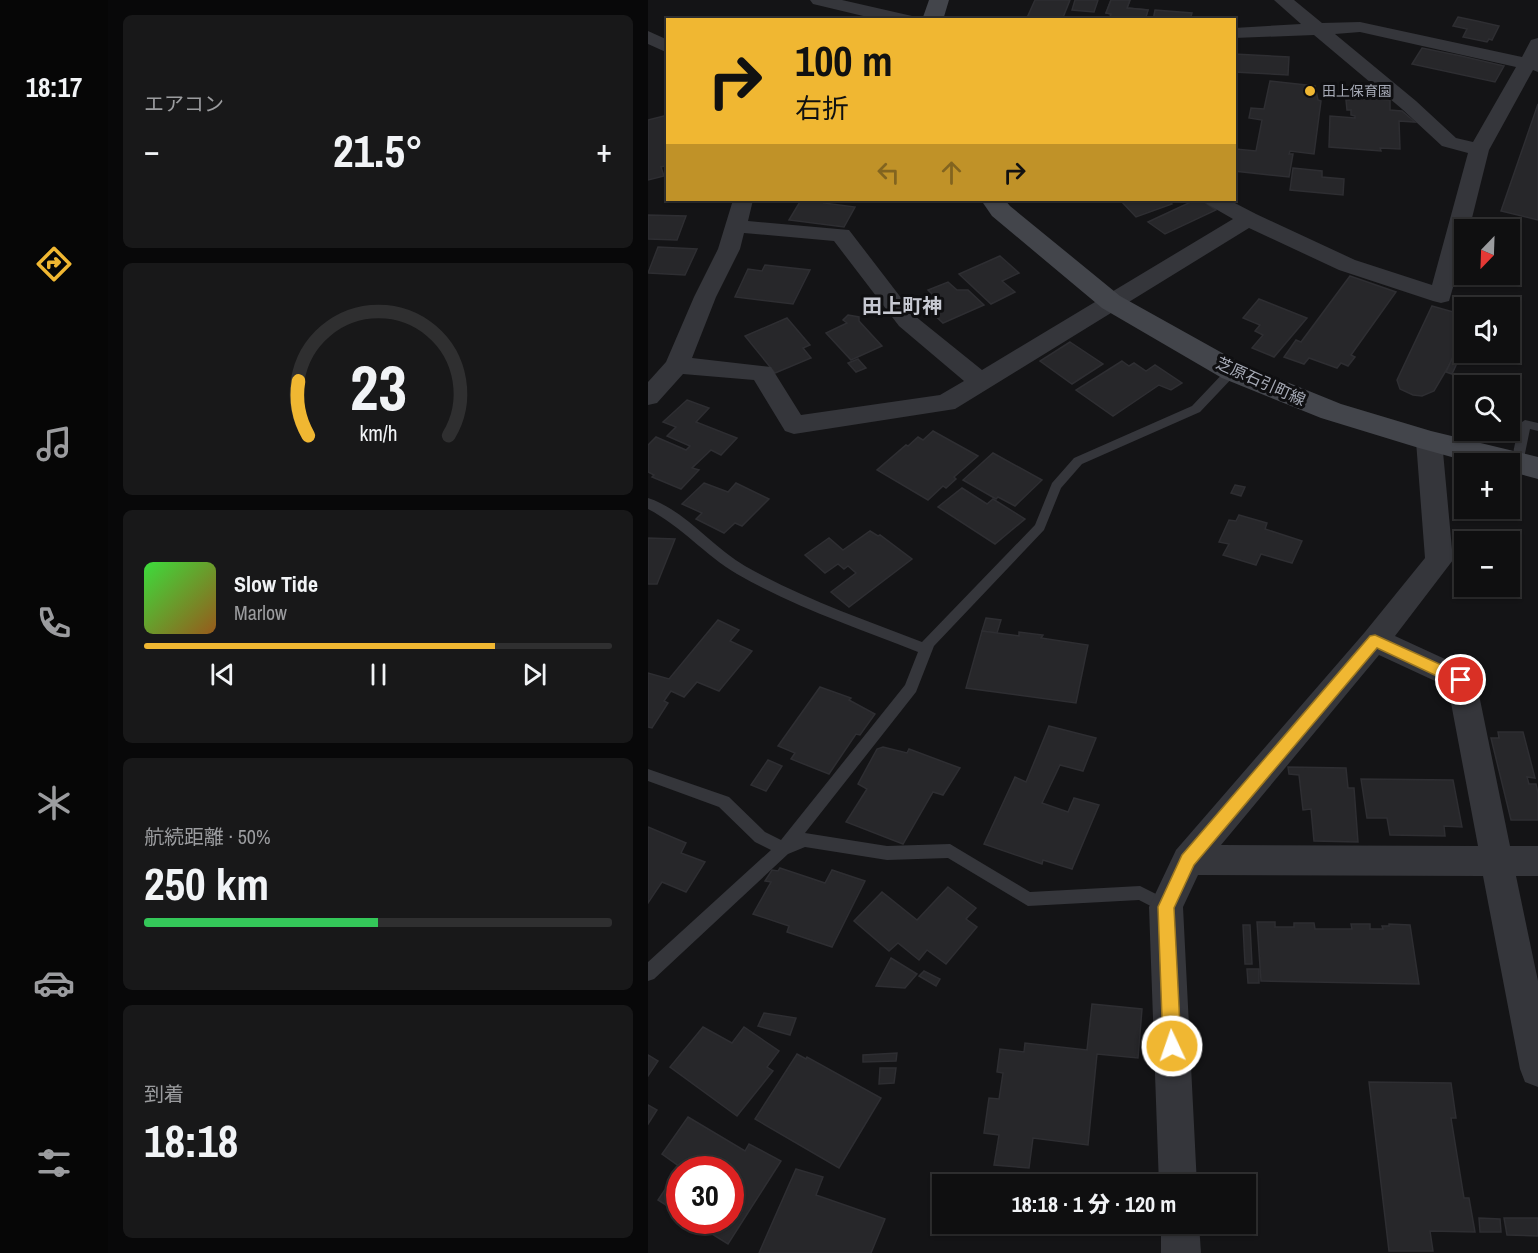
<!DOCTYPE html>
<html lang="ja">
<meta charset="utf-8">
<style>
body{margin:0;font-family:"Archivo Narrow","Noto Sans JP",sans-serif;background:#181819;color:#f1f3f6;height:100vh;display:flex;flex-direction:column;font-size:22px;white-space:nowrap}
*{box-sizing:border-box;margin:0}
p{font-size:20px;color:#9b9c9f}
.icon{flex:none;width:33px;height:33px;fill:none;stroke:currentColor;stroke-width:2;stroke-linecap:round;stroke-linejoin:round}
.map{position:relative;flex:1;overflow:hidden}
.details{display:flex;flex-direction:column;gap:15px;padding:15px;background:#080809;width:540px}
.details>*{flex:none}
.banner{position:absolute;left:18px;top:18px;width:570px;height:183px;border-radius:0px;box-shadow:0 2px 4px #0004,0 0 0 2px #2f2f30;background:#f0b732;color:#111;overflow:hidden}
.needle{width:39px;rotate:203deg}
.controls{position:absolute;left:806px;top:219px;display:grid;gap:12px}
.controls a{display:grid;place-items:center;width:66px;height:66px;border-radius:0px;background:#0f0f10;box-shadow:0 2px 4px #0004,0 0 0 2px #2f2f30;font-size:30px}
.speed{position:absolute;left:18px;top:1156px;display:flex;gap:12px;font-size:30px;font-weight:700;text-align:center}
.speed>*{display:grid;place-content:center;width:78px;height:78px;border-radius:50%;background:#0f0f10;box-shadow:0 2px 4px #0004,0 0 0 2px #2f2f30;line-height:1}
.speed .limit{border:9px solid #d22;background:#fff;color:#111}
.pin{position:absolute;display:grid;place-items:center;width:51px;height:51px;color:#fff;margin:-26px;border:3px solid #fff;border-radius:50%;box-shadow:0 2px 6px #0007}
.me{position:absolute;width:66px;margin:-33px;rotate:357deg;stroke-linejoin:round;filter:drop-shadow(0 0 4px #0008)}
.turn{display:flex;align-items:center;gap:21px;height:126px;padding:0 30px;font-size:27px}
.turn .icon{width:78px;height:78px;stroke-width:2.5}
.turn b{display:block;font-size:42px;line-height:51px}
.lanes{display:flex;align-items:center;height:57px;padding:0 30px;background:#0003;justify-content:center;gap:30px;direction:ltr}
.lanes .off{opacity:.35}
.big{font-size:45px;font-weight:800;line-height:1.1}
.details .widget{flex:1;display:flex;flex-direction:column;justify-content:center;gap:9px;min-width:0;padding:0 21px;border-radius:9px;background:#181819}
.details .dial{align-items:center;gap:0}
.dial svg{height:156px;overflow:visible;fill:none;stroke:#2f2f30;stroke-width:7;stroke-linecap:round;text-anchor:middle}
.dial text{fill:#f1f3f6;stroke:none}
.song{display:flex;align-items:center;gap:18px}
.cover{width:72px;height:72px;border-radius:9px;background:linear-gradient(135deg,hsl(120 70% 55%),hsl(30 70% 35%))}
.played{height:6px;border-radius:3px;background:linear-gradient(90deg,#f0b732 75%,#2f2f30 75%)}
.keys{display:flex;justify-content:space-around;direction:ltr}
.heat{display:flex;justify-content:space-between;align-items:center;font-size:33px;direction:ltr}
.charge{height:9px;border-radius:4px;background:linear-gradient(90deg,#34c759 50%,#2f2f30 0)}
.trip{position:absolute;left:284px;top:1174px;width:324px;height:60px;border-radius:0px;background:#0f0f10;box-shadow:0 2px 4px #0004,0 0 0 2px #2f2f30;font-weight:800;line-height:60px;text-align:center}
main{display:flex;flex:1;min-height:0}
.dock{display:flex;flex-direction:column;width:108px;justify-content:space-around;align-items:center;background:#060606;color:#9b9c9f}
.dock .icon{width:42px;height:42px}
.dock .selected{color:#f0b732}
.dock b{font-size:27px;color:#f1f3f6}
.map>svg:first-child{display:block}
.building{fill:#27272a;stroke:#2e2e32;stroke-width:1.5}
.lines{fill:none;stroke-linecap:round;stroke-linejoin:round}
.lane{fill:#35363b;fill-rule:evenodd}
.street{fill:#35363b;fill-rule:evenodd}
.secondary{fill:#43454b;fill-rule:evenodd}
.route{fill:#f0b732;stroke:#9c7720;stroke-width:1.5}
.poi-dot{fill:#f0b732;stroke:#0f0f11;stroke-width:2}
.labels{text-anchor:middle;dominant-baseline:central;stroke-width:6;stroke-linejoin:round;paint-order:stroke}
.far-poi-label{font-size:14px;fill:#a6aab6;stroke:#0f0f11;text-anchor:start}
.street-label{font-size:16px;fill:#a6aab6;stroke:#0f0f11}
.quarter-label{font-size:20px;font-weight:bold;fill:#c7c9d2;stroke:#0f0f11}
</style>
<main>
<nav class="dock">
<b>18:17</b>
<svg class="icon selected" aria-label="directions" viewBox="0 0 24 24"><path d="M12 3l9 9-9 9-9-9zM9 14v-3h6M13 9l2 2-2 2"/></svg>
<svg class="icon" aria-label="music" viewBox="0 0 24 24"><path d="M9 18V5l10-2v13"/><circle cx="6" cy="18" r="3"/><circle cx="16" cy="16" r="3"/></svg>
<svg class="icon" aria-label="phone" viewBox="0 0 24 24"><path d="M5 4h4l2 5-3 2q2 4 5 5l2-3 5 2v4C11 20 4 13 5 4z"/></svg>
<svg class="icon" aria-label="climate" viewBox="0 0 24 24"><path d="M12 3v18M4 7l16 10M4 17L20 7"/></svg>
<svg class="icon" aria-label="car" viewBox="0 0 24 24"><path d="M5 17H2v-5l4-1 3-4h7l3 4 3 1v5h-3M9 17h6M6 11h13"/><circle cx="7" cy="17" r="2"/><circle cx="17" cy="17" r="2"/></svg>
<svg class="icon" aria-label="filters" viewBox="0 0 24 24"><path d="M4 7h16M4 17h16"/><circle cx="9" cy="7" r="2"/><circle cx="15" cy="17" r="2"/></svg>
</nav>
<section class="details">
<div class="widget"><p>エアコン</p>
<div class="heat"><a>−</a><b class="big">21.5°</b><a>+</a></div>
</div>
<div class="widget dial"><svg viewBox="0 0 100 80">
<path d="M14 69A42 42 0 1 1 86 69"/>
<path d="M14 69A42 42 0 0 1 9 41" stroke="#f0b732"/>
<text x="50" y="56" font-size="32" font-weight="700">23</text>
<text x="50" y="72" font-size="11">km/h</text>
</svg></div>
<div class="widget">
<div class="song"><i class="cover"></i><div><b>Slow Tide</b><p>Marlow</p></div></div>
<div class="played"></div>
<div class="keys"><svg class="icon" aria-label="previous" viewBox="0 0 24 24"><path d="M18 5L8 12l10 7zM5 5v14"/></svg><svg class="icon" aria-label="pause" viewBox="0 0 24 24"><path d="M8 5v14M16 5v14"/></svg><svg class="icon" aria-label="next" viewBox="0 0 24 24"><path d="M6 5l10 7-10 7zM19 5v14"/></svg></div>
</div>
<div class="widget"><p>航続距離 · 50%</p><b class="big">250 km</b><div class="charge"></div></div>
<div class="widget"><p>到着</p><b class="big">18:18</b></div>
</section>
<div class="map">
<svg width="890" height="1253" viewBox="0 0 890 1253">
<rect width="100%" height="100%" fill="#141416"/>
<g class="building">
<polygon points="387,0 422,0 414,20 378,20"/>
<polygon points="427,0 450,0 446,12 424,10"/>
<polygon points="463,0 482,0 479,8 500,10 497,20 461,20 463,14 458,13"/>
<polygon points="463,0 482,0 479,8 500,10 497,20 461,20 463,14 458,13"/>
<polygon points="507,10 544,13 542,20 505,20"/>
<polygon points="810,17 829,21 851,26 844,40 841,39 839,42 815,37 819,29 805,26"/>
<polygon points="774,48 813,56 856,66 847,82 764,64"/>
<polygon points="586,54 641,57 640,75 586,72"/>
<polygon points="622,81 667,86 670,100 673,101 666,154 642,151 641,154 645,154 641,177 586,171 588,149 608,151 614,120 601,118 603,108 616,109"/>
<polygon points="715,95 729,96 729,99 742,100 742,110 754,111 767,122 751,121 752,149 732,148 733,151 681,147 682,116 707,118 707,116 703,115 703,110 699,110 698,100 701,100 701,97 715,98"/>
<polygon points="890,104 890,220 853,211"/>
<polygon points="20,115 20,165 13,167 16,176 0,180 0,120"/>
<polygon points="645,168 674,171 674,177 696,179 695,195 642,190"/>
<polygon points="153,200 178,200 176,203 207,207 196,227 141,220"/>
<polygon points="472,200 520,200 524,204 488,217"/>
<polygon points="547,200 553,200 568,210 517,234 500,222"/>
<polygon points="0,215 38,216 29,240 0,239"/>
<polygon points="10,247 49,249 37,275 0,273"/>
<polygon points="352,256 371,273 354,281 367,292 343,304 311,274"/>
<polygon points="117,265 162,270 145,304 87,297 100,269 114,271"/>
<polygon points="702,276 748,292 703,355 707,357 700,366 693,363 689,368 661,358 656,364 636,357 648,340 653,342"/>
<polygon points="300,282 309,290 320,290 336,305 295,323 278,307 291,301 280,290"/>
<polygon points="611,299 659,318 626,357 604,348 615,335 607,331 612,325 595,318"/>
<polygon points="784,306 816,315 816,326 806,357 786,391 774,396 765,395 752,389 749,380"/>
<polygon points="200,315 211,317 211,321 234,346 203,360 178,333 199,323 195,320"/>
<polygon points="139,318 162,345 155,348 163,358 127,373 97,336"/>
<polygon points="422,342 455,364 424,384 392,361"/>
<polygon points="808,350 814,352 804,374 798,372"/>
<polygon points="210,359 218,368 208,372 200,363"/>
<polygon points="474,361 481,366 486,363 498,371 507,365 534,383 523,390 511,385 465,416 428,390"/>
<polygon points="39,400 61,408 48,422 89,438 73,455 63,450 44,468 51,470 33,489 4,477 6,475 0,472 0,445 8,437 38,450 42,446 19,436 28,427 15,422"/>
<polygon points="285,431 330,456 306,477 308,479 298,488 295,486 280,500 229,470 258,445 260,446 270,437 275,440"/>
<polygon points="345,453 394,480 367,506 350,497 348,499 315,480"/>
<polygon points="56,483 80,492 88,483 121,499 94,526 87,523 76,533 48,519 54,513 34,504"/>
<polygon points="587,485 597,487 593,496 583,493"/>
<polygon points="314,488 339,504 345,499 377,519 347,544 290,507"/>
<polygon points="591,515 619,523 617,529 654,541 644,563 613,554 608,565 575,555 581,544 571,542 581,520 588,521"/>
<polygon points="222,531 230,536 232,535 264,559 201,607 183,592 208,573 200,566 196,569 190,564 177,573 157,555 181,538 195,550"/>
<polygon points="0,538 27,539 9,584 0,584"/>
<polygon points="338,618 353,620 349,633 334,631"/>
<polygon points="70,620 91,630 82,641 104,651 71,691 49,682 36,697 23,691 16,701 20,703 4,728 0,727 0,673 21,679"/>
<polygon points="334,631 371,636 371,632 395,635 393,638 440,645 428,703 318,688"/>
<polygon points="172,687 203,698 201,700 227,714 212,735 208,734 181,774 143,759 147,753 130,746"/>
<polygon points="401,726 448,738 435,771 412,765 394,803 420,812 426,798 451,805 424,869 395,860 394,864 336,844 367,777 378,782"/>
<polygon points="850,732 875,732 887,778 879,777 881,784 888,784 890,793 890,820 863,820 843,738 851,738"/>
<polygon points="235,747 259,753 261,749 312,768 295,795 285,792 255,844 198,822 219,789 210,784 229,749"/>
<polygon points="120,760 134,766 118,791 103,785"/>
<polygon points="640,767 698,768 700,788 706,788 710,842 666,841 663,809 655,810 651,775 641,774"/>
<polygon points="713,779 805,780 814,827 796,826 797,836 742,835 739,818 719,818"/>
<polygon points="0,827 38,843 33,853 57,862 38,892 14,882 0,903"/>
<polygon points="132,868 177,883 184,870 217,881 184,947 139,932 141,926 105,914 123,882 117,881 124,870 130,871"/>
<polygon points="300,887 328,908 318,919 329,927 298,964 279,950 271,960 250,943 241,951 206,921 234,892 269,920"/>
<polygon points="609,922 627,922 627,927 646,927 646,923 666,923 667,929 704,929 703,924 722,924 722,929 735,929 734,926 741,926 741,924 762,925 771,984 613,981"/>
<polygon points="595,925 602,925 604,964 597,964"/>
<polygon points="243,958 269,974 257,988 228,986"/>
<polygon points="599,969 611,969 611,983 600,983"/>
<polygon points="276,971 292,979 288,986 271,976"/>
<polygon points="444,1004 494,1009 490,1058 449,1054 440,1145 385,1138 381,1168 346,1165 351,1135 336,1133 341,1098 351,1099 355,1073 349,1072 352,1049 376,1052 377,1043 439,1050"/>
<polygon points="116,1013 148,1018 142,1035 110,1026"/>
<polygon points="55,1027 84,1043 96,1027 131,1051 119,1067 125,1071 89,1116 22,1067"/>
<polygon points="249,1053 248,1061 215,1062 215,1055"/>
<polygon points="149,1054 158,1059 159,1057 233,1098 191,1168 107,1119"/>
<polygon points="0,1055 10,1061 0,1076"/>
<polygon points="232,1068 248,1068 246,1083 231,1084"/>
<polygon points="721,1082 803,1083 808,1118 803,1118 816,1198 821,1198 827,1232 782,1231 785,1251 741,1251"/>
<polygon points="0,1105 9,1110 0,1124"/>
<polygon points="40,1117 97,1151 101,1144 133,1161 80,1244 43,1221 82,1221 82,1170 32,1170 32,1214 10,1200 32,1167 14,1154"/>
<polygon points="148,1169 175,1177 168,1195 237,1219 223,1253 111,1253"/>
<polygon points="831,1218 852,1219 853,1232 832,1232"/>
<polygon points="856,1218 890,1218 890,1236 859,1235"/>
</g>
<g class="lines">
<g class="lane">
<path d="M584,367l4,1v6l-36,38 -118,52 -21,24 -17,42 -110,116 -18,46 -111,141 82,13 63,-2 80,48 110,-6 32,16 2,5 -2,5 -6,2 -27,-14 -111,6 -80,-48 -61,2 -82,-13 -17,7 -134,125 -6,2v-19l123,-112 -16,-8 -36,-35 -71,-26v-12l81,28 36,35 16,8 124,-155 13,-33c-61,-24 -124,-45 -181,-78 -32,-19 -56,-48 -89,-65v-11c37,12 64,49 97,68 56,32 117,53 177,76l113,-117 17,-42 22,-25 118,-52 36,-38z"/>
<polygon points="877,420 890,423 890,431 882,429 875,463 869,467 863,463 871,424"/>
</g>
<g class="street">
<polygon points="162,0 194,0 264,16 267,20 232,20 165,4"/>
<path d="M626,0h20l28,23 38,-1 162,35 9,-17 7,-2v34l-5,-2 -44,80 -20,80h-5v20l-15,51 -8,2 -8,-2 -94,-31 -90,-42 -294,181 -161,25 -9,-3 -31,-51 -71,-6 -26,29 -9,2v-23l18,-20 28,-65 24,-48 15,-49h20l-5,21 101,9 66,86 67,54 251,-151 -26,-15 -3,-4h25l27,14 99,46 77,25 36,-132 -26,-7 -40,-37 -88,-74 -80,3v-10l67,-4zM712,32l156,35 -43,75 -17,-4 -40,-37 -81,-67zM96,233l90,8 65,85 65,55 -24,14 -139,20 -30,-48 -79,-9 24,-61 24,-48z"/>
<polygon points="0,31 20,40 20,53 0,44"/>
<path d="M781,432l9,3 4,6 11,119 -58,76 76,35 5,9 34,166h28v30h-22l22,105v106l-13,-5 -5,-13 -37,-193 -285,-1 -15,32 14,278h-38l-10,-278 27,-57 189,-218 60,-74 -9,-117 4,-6zM731,655l69,32 30,159 -257,-1z"/>
<polygon points="513,1224 551,1224 553,1253 513,1253"/>
</g>
<g class="secondary">
<polygon points="281,0 301,0 295,20 274,20"/>
<polygon points="333,200 357,200 362,206 472,296 594,364 693,404 783,431 890,457 890,479 861,471 861,464 829,464 771,448 673,418 574,378 454,308 344,216"/>
</g>
</g>
<polygon class="route" points="727,635 818,676 820,680 818,685 808,685 729,648 546,865 526,908 533,1046 530,1052 524,1055 518,1052 515,1046 510,907 534,855 722,636"/>
<circle class="poi-dot" cx="662" cy="91" r="6"/>
<g class="labels">
<g class="far-poi-label">
<text x="674" y="91">田上保育園</text>
</g>
<g class="street-label">
<text transform="translate(613 381) rotate(24)">芝原石引町線</text>
</g>
<g class="quarter-label">
<text x="254" y="305">田上町神</text>
</g>
</g>
</svg>
<div class="controls">
<a><svg class="needle" viewBox="-14 -14 28 28"><path d="M0-13l5 13h-10z" fill="#e53935"/><path d="M0 13l5-13h-10z" fill="#9b9c9f"/></svg></a>
<a><svg class="icon" aria-label="sound" viewBox="0 0 24 24"><path d="M4 9h4l5-4v14l-5-4H4zM17 9q2 3 0 6"/></svg></a>
<a><svg class="icon" aria-label="search" viewBox="0 0 24 24"><circle cx="10" cy="10" r="6"/><path d="M15 15l6 6"/></svg></a>
<a>+</a>
<a>−</a>
</div>
<div class="speed"><div class="limit">30</div></div>
<div class="pin" style="left:813px;top:680px;background:#d93025"><svg class="icon" aria-label="arrive" viewBox="0 0 24 24"><path d="M6 21V4h12l-3 4 3 4H6"/></svg></div>
<svg class="me" style="left:524px;top:1046px" viewBox="-20 -20 40 40"><circle r="17" fill="#f0b732" stroke="#fff" stroke-width="3"/><path d="M0-11L8 9 0 5-8 9z" fill="#fff"/></svg>
<div class="trip">18:18 · 1 分 · 120 m</div>
<div class="banner">
<div class="turn"><svg class="icon" aria-label="right" viewBox="0 0 24 24"><path d="M7 20v-9h11M14 6l5 5-5 5"/></svg><div><b>100 m</b>右折</div></div>
<div class="lanes"><svg class="icon off" aria-label="left" viewBox="0 0 24 24"><path d="M17 20v-9H6M10 6l-5 5 5 5"/></svg><svg class="icon off" aria-label="ahead" viewBox="0 0 24 24"><path d="M12 20V5M6 11l6-6 6 6"/></svg><svg class="icon" aria-label="right" viewBox="0 0 24 24"><path d="M7 20v-9h11M14 6l5 5-5 5"/></svg></div>
</div>
</div>
</main>
